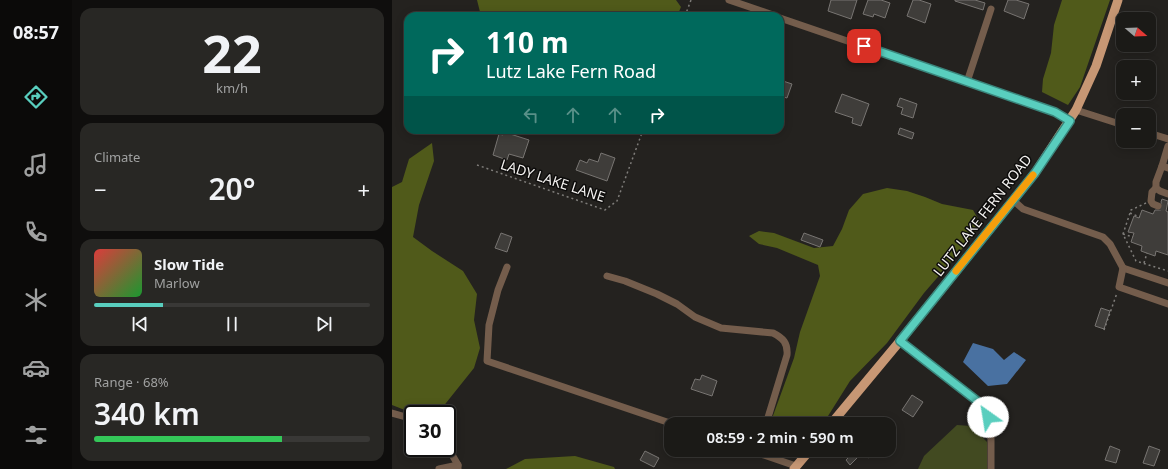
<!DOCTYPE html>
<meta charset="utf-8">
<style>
body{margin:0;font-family:"Noto Sans",sans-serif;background:#282724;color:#f1f3f6;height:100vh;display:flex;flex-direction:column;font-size:15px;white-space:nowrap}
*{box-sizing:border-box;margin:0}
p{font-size:13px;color:#a0a1a1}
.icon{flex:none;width:22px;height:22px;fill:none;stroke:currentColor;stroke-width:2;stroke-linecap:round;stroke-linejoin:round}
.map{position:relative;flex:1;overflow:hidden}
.side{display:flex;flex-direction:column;gap:8px;padding:8px;background:#0f0e0d;width:320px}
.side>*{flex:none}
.top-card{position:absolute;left:12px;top:12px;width:380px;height:122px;border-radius:12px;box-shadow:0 2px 10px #0003,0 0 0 1px #393836;background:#00695c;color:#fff;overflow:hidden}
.needle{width:26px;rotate:109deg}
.tools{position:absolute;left:724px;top:12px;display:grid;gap:8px}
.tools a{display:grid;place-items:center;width:40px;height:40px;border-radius:8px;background:#1b1a17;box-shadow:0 2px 10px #0003,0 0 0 1px #393836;font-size:20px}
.speed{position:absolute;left:12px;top:405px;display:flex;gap:8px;font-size:20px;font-weight:700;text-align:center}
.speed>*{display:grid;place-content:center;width:52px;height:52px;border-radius:50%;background:#1b1a17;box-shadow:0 2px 10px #0003,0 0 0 1px #393836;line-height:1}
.speed .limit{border:2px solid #111;border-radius:6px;background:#fff;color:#111}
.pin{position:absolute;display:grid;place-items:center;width:34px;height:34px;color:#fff;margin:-17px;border-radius:8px;box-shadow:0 2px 6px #0006}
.me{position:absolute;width:44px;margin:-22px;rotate:328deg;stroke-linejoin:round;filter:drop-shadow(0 0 3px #0008)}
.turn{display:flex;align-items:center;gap:14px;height:84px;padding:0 16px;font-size:18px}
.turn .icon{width:52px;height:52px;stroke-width:2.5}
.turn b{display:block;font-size:28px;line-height:34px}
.lanes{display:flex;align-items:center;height:38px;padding:0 16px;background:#0003;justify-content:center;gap:20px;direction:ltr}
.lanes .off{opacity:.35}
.big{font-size:30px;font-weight:600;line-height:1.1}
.side .tile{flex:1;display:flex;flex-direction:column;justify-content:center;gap:6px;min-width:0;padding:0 14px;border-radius:12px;background:#282724}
.side .dial{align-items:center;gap:0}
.dial b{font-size:52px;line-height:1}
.song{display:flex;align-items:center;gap:12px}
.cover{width:48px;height:48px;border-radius:6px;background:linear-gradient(135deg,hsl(0 70% 55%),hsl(130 70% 35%))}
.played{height:4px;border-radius:2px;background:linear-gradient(90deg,#59cebe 25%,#393836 25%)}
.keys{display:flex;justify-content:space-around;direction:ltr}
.heat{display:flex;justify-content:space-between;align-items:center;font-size:22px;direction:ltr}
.charge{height:6px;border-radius:3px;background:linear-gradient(90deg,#34c759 68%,#393836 0)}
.trip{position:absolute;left:272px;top:417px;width:232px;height:40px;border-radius:12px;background:#1b1a17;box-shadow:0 2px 10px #0003,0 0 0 1px #393836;font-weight:600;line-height:40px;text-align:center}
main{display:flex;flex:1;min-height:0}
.tabs{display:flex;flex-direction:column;width:72px;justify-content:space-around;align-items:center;background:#0b0a09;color:#a0a1a1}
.tabs .icon{width:28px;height:28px}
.tabs .current{color:#59cebe}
.tabs b{font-size:18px;color:#f1f3f6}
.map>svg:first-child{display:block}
.green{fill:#424a21}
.forest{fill:#505a1a}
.water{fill:#4971a1}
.building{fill:#3f3d3a;stroke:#787572}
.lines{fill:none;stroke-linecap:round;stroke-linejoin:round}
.minor-tunnel{stroke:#43413e;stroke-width:7;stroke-dasharray:7 3.5;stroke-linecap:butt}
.path{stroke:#7f7d7a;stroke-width:1.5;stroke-dasharray:2 3;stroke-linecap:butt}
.minor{stroke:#745d4c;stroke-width:7}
.major{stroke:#c79774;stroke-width:9}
.route-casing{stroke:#3a867c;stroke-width:10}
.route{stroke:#59cebe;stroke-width:7}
.slow{stroke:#f59e0b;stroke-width:7}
.labels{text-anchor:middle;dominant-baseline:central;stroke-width:3;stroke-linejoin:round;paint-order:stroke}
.street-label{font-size:14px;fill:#f5f3f1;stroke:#0d0c0b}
</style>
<main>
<nav class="tabs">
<b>08:57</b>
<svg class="icon current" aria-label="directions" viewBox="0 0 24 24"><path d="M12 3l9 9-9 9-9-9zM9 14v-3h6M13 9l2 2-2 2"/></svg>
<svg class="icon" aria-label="music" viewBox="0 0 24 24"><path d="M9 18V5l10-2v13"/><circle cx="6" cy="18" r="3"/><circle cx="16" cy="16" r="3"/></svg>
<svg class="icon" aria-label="phone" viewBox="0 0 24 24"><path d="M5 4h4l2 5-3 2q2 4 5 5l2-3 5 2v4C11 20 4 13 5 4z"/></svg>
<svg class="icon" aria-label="climate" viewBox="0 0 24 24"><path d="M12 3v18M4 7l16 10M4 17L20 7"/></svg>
<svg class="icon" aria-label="car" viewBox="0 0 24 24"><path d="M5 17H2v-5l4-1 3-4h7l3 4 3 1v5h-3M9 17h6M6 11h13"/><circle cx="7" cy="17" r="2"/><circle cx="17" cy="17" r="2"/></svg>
<svg class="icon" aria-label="filters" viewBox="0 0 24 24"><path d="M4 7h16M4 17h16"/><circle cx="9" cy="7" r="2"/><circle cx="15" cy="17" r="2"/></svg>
</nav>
<section class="side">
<div class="tile dial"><b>22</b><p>km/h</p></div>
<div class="tile"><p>Climate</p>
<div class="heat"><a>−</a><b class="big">20°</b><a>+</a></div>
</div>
<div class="tile">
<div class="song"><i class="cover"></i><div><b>Slow Tide</b><p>Marlow</p></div></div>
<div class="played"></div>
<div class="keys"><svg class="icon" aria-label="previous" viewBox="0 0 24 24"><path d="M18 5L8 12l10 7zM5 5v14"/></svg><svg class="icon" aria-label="pause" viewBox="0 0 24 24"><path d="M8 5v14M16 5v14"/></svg><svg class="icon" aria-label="next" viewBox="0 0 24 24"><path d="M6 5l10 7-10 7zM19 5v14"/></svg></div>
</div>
<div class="tile"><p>Range · 68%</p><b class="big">340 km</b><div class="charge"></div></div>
</section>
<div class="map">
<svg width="776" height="469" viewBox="0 0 776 469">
<rect width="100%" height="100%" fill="#24221f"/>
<polygon class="green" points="565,425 579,426 595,442 595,469 526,469 532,456"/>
<g class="forest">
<polygon points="85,0 284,0 289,7 285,16 89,16"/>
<polygon points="670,0 718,0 688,87 676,105 650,92 651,79 659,53 662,25"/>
<polygon points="40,143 42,161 27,205 21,237 40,251 71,271 85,294 82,320 88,348 82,368 50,408 48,411 50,413 23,414 0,405 0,187 10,182 17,159"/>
<polygon points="495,188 515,191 533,197 550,204 581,210 589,224 570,249 532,293 495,343 458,381 431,424 378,424 402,358 408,332 428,276 426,265 385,248 367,244 357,236 367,231 382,233 422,248 441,246 450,229 457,210 471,194"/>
<polygon points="378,450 409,450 400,458 389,456 378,452"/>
<polygon points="183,456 222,467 223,469 114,469 133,459"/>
</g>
<polygon class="water" points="581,343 601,349 612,360 622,352 634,360 615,384 596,386 571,362"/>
<g class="building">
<polygon points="439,0 465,0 459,19 436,11"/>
<polygon points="476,0 489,0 498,3 493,18 482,14 481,17 471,14"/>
<polygon points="521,0 527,0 539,4 533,23 515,16"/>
<polygon points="563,0 583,0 593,3 591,10 563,1"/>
<polygon points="616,0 624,0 637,4 632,19 612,11"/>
<polygon points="388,80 400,84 395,98 388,96"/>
<polygon points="450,94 477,104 469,126 460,123 461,118 443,112"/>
<polygon points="508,98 525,104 521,118 509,114 511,108 505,106"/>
<polygon points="508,128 522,133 520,139 506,134"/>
<polygon points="112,132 137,140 131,158 117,154 115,160 101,155 107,134 111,135"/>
<polygon points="209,153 223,158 215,181 184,170 188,160 195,163 197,159 206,162"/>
<polygon points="770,199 776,201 774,211 776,212 776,255 764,251 763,256 749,251 750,246 739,242 742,233 736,232 742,216 747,218 750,210 761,214 763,210 769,210 771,207 769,202"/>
<polygon points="109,233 120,237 115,252 103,248"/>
<polygon points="412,233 431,240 428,247 409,240"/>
<polygon points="709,308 718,311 712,329 703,326"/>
<polygon points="310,375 325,381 320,396 299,389 303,379 308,380"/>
<polygon points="520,395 531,402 521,417 510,410"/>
<polygon points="718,446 728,450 724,463 713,460"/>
<polygon points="757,446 768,450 762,466 751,463"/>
<polygon points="464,450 483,450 477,458 470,453 458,465 454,460"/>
<polygon points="253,451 267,458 262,467 248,460"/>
</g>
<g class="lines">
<polyline class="minor-tunnel" points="766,206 776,209"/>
<g class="path">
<polyline points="293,16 299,0"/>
<polyline points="85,165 213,210 225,201 251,130"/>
<polyline points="754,203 739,210 731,234 744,261 776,271"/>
<polyline points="738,213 748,217"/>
<polyline points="731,234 741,237"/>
<polyline points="752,263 755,253"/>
<polyline points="712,330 725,293"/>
</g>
<g class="minor">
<polyline points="337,0 384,16"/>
<polyline points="388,18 663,112 677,121"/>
<polyline points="575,82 599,9"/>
<polyline points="684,110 731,125"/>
<polyline points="757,133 776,139"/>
<polyline points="776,146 770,166 776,168"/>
<polyline points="770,166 764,182 764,188 768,191 776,194"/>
<polyline points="764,188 760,192 759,201 761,204 766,206"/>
<polyline points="621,200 631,209 711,237 718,244 731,268 776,283"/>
<polyline points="115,267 106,290 97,325 95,361 281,424"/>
<polyline points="731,268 727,287 776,304"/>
<path d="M215,276l18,5 32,13 20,10 18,13 26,11 52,5c10,5 15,10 14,22l-21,69"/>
<polyline points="508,341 593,407 599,428 599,469"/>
<polyline points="0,413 21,419"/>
<polyline points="55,446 66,465 66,469"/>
<polyline points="357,450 404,466"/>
<polyline points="402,450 414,455"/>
<polyline points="47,469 66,465"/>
</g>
<g class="major">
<polyline points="439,424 508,341 643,173 684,110 704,66 726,0"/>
<polyline points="402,469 418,450"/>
</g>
</g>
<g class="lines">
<defs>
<polyline id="route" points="472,46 663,112 678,121 643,173 508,341 593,407 596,417"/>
</defs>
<use href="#route" class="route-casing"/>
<use href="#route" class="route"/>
<polyline class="slow" points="564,271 641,175"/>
</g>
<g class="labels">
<g class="street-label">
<text transform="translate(161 180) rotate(18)">LADY LAKE LANE</text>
<text transform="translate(590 215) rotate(-52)">LUTZ LAKE FERN ROAD</text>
</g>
</g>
</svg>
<div class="tools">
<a><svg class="needle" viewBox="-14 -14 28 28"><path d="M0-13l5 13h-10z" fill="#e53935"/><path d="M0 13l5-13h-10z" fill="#a0a1a1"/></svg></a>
<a>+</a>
<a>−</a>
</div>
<div class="speed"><div class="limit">30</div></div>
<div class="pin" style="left:472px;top:46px;background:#d93025"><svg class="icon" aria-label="arrive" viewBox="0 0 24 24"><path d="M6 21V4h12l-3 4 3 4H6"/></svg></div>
<svg class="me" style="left:596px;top:417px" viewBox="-20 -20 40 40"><circle r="19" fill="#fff"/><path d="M0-13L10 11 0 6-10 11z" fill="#59cebe"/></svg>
<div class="trip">08:59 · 2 min · 590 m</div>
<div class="top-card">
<div class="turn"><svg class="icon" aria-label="right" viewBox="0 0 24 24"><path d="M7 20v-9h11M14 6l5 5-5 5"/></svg><div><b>110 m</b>Lutz Lake Fern Road</div></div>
<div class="lanes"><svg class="icon off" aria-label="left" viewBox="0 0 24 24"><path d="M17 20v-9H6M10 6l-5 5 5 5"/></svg><svg class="icon off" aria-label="ahead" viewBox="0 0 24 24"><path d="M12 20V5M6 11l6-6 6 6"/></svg><svg class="icon off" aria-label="ahead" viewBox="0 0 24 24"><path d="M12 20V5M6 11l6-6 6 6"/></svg><svg class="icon" aria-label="right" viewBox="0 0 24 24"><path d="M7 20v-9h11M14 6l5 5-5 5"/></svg></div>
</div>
</div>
</main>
